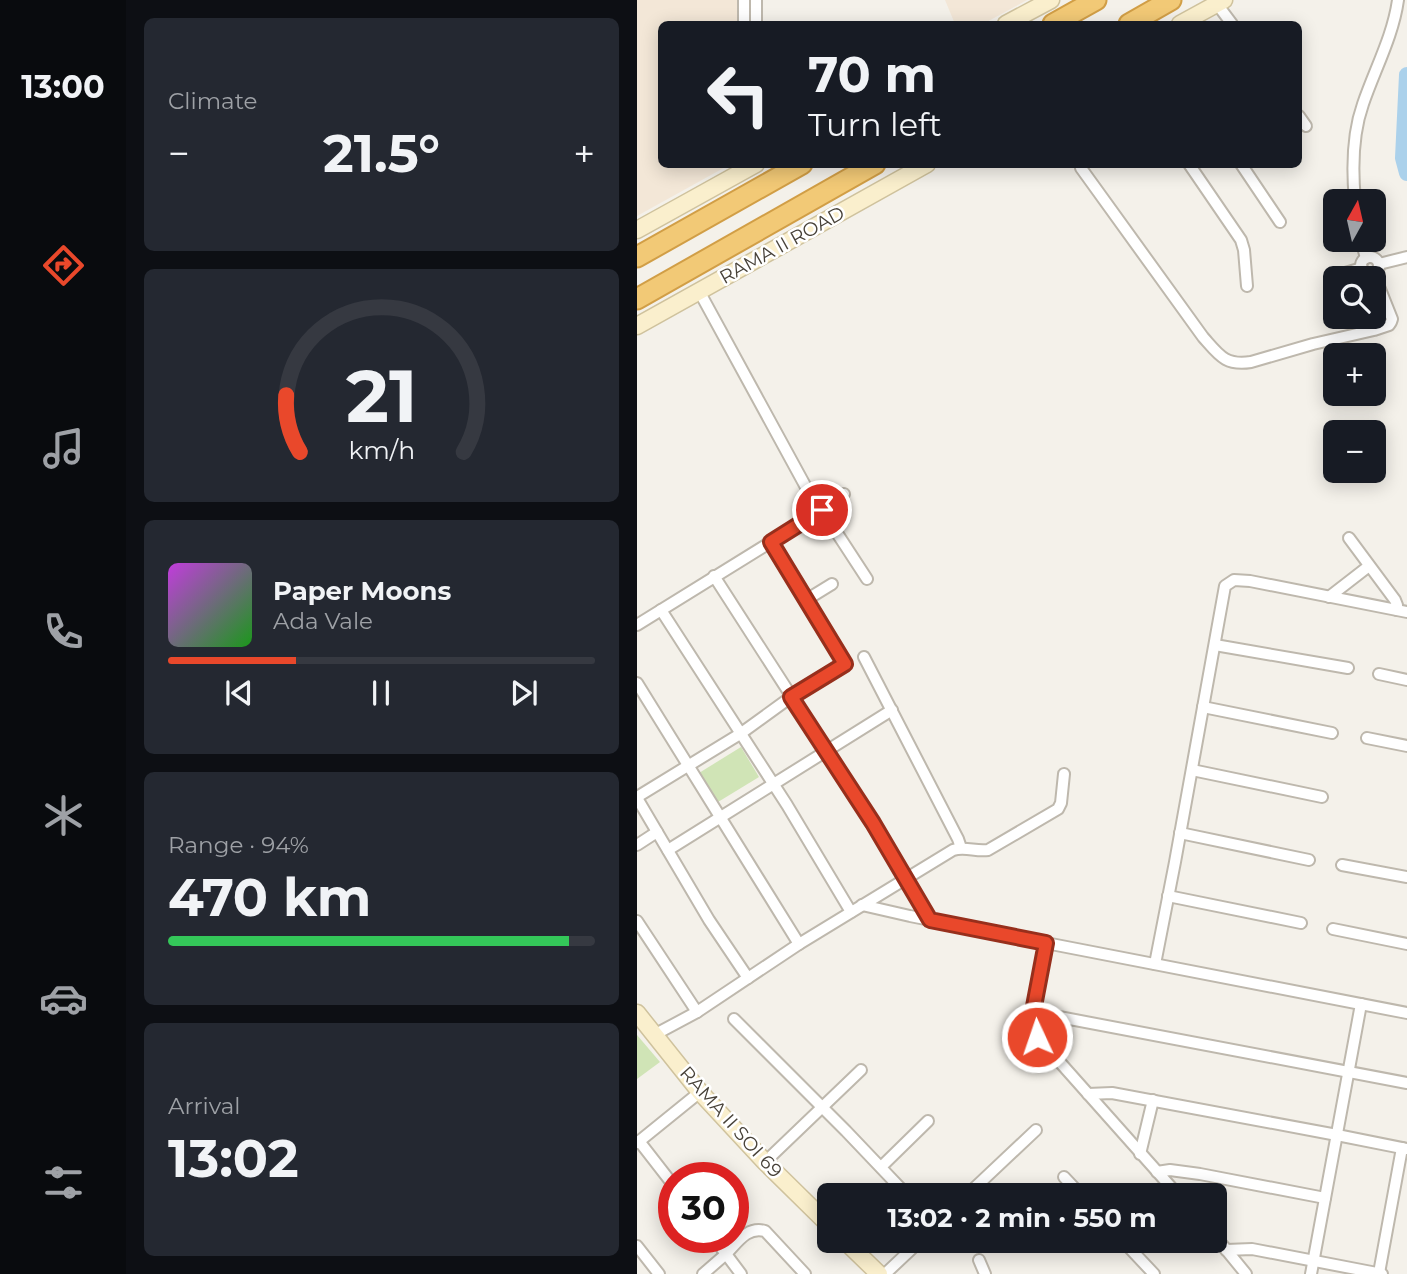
<!DOCTYPE html>
<meta charset="utf-8">
<style>
body{margin:0;font-family:Montserrat,sans-serif;background:#242831;color:#f1f3f6;height:100vh;display:flex;flex-direction:column;font-size:26px;white-space:nowrap}
*{box-sizing:border-box;margin:0}
p{font-size:23px;color:#9ea1a6}
.icon{flex:none;width:38px;height:38px;fill:none;stroke:currentColor;stroke-width:2;stroke-linecap:round;stroke-linejoin:round}
.map{position:relative;flex:1;overflow:hidden}
.sheet{display:flex;flex-direction:column;gap:18px;padding:18px;background:#0d0f14;width:511px}
.sheet>*{flex:none}
.banner{position:absolute;left:21px;top:21px;width:644px;height:147px;border-radius:10px;box-shadow:0 4px 18px #0003;background:#171b24;color:#f1f3f6;overflow:hidden}
.needle{width:46px;rotate:8deg}
.controls{position:absolute;left:686px;top:189px;display:grid;gap:14px}
.controls a{display:grid;place-items:center;width:63px;height:63px;border-radius:10px;background:#171b24;box-shadow:0 4px 18px #0003;font-size:35px}
.speed{position:absolute;left:21px;top:1162px;display:flex;gap:14px;font-size:35px;font-weight:700;text-align:center}
.speed>*{display:grid;place-content:center;width:91px;height:91px;border-radius:50%;background:#171b24;box-shadow:0 4px 18px #0003;line-height:1}
.speed .limit{border:10px solid #d22;background:#fff;color:#111}
.pin{position:absolute;display:grid;place-items:center;width:60px;height:60px;color:#fff;margin:-30px;border:4px solid #fff;border-radius:50%;box-shadow:0 2px 7px #0007}
.me{position:absolute;width:77px;margin:-38px;rotate:357deg;stroke-linejoin:round;filter:drop-shadow(0 0 5px #0008)}
.turn{display:flex;align-items:center;gap:24px;height:147px;padding:0 35px;font-size:32px}
.turn .icon{width:91px;height:91px;stroke-width:2.5}
.turn b{display:block;font-size:49px;line-height:60px}
.big{font-size:52px;font-weight:700;line-height:1.1}
.sheet .widget{flex:1;display:flex;flex-direction:column;justify-content:center;gap:10px;min-width:0;padding:0 24px;border-radius:10px;background:#242831}
.sheet .dial{align-items:center;gap:0}
.dial svg{height:182px;overflow:visible;fill:none;stroke:#363941;stroke-width:7;stroke-linecap:round;text-anchor:middle}
.dial text{fill:#f1f3f6;stroke:none}
.song{display:flex;align-items:center;gap:21px}
.cover{width:84px;height:84px;border-radius:10px;background:linear-gradient(135deg,hsl(290 70% 55%),hsl(120 70% 35%))}
.played{height:7px;border-radius:4px;background:linear-gradient(90deg,#e9482b 30%,#363941 30%)}
.keys{display:flex;justify-content:space-around;direction:ltr}
.heat{display:flex;justify-content:space-between;align-items:center;font-size:38px;direction:ltr}
.charge{height:10px;border-radius:5px;background:linear-gradient(90deg,#34c759 94%,#363941 0)}
.trip{position:absolute;left:180px;top:1183px;width:410px;height:70px;border-radius:10px;background:#171b24;box-shadow:0 4px 18px #0003;font-weight:700;line-height:70px;text-align:center}
main{display:flex;flex:1;min-height:0}
.tabs{display:flex;flex-direction:column;width:126px;justify-content:space-around;align-items:center;background:#090b0e;color:#9ea1a6}
.tabs .icon{width:49px;height:49px}
.tabs .current{color:#e9482b}
.tabs b{font-size:32px;color:#f1f3f6}
.map>svg:first-child{display:block}
.commercial{fill:#f3e7d7}
.green{fill:#d0e4b6}
.lines{fill:none;stroke-linecap:round;stroke-linejoin:round}
.river{stroke:#abd1eb;stroke-width:16}
.street-casing{stroke:#beb8ad;stroke-width:14}
.secondary-casing{stroke:#cfc29d;stroke-width:19}
.highway-casing{stroke:#d19e46;stroke-width:23}
.street{stroke:#fff;stroke-width:10}
.secondary{stroke:#faefcd;stroke-width:16}
.highway{stroke:#f2c976;stroke-width:19}
.route-casing{stroke:#972f1c;stroke-width:18}
.route{stroke:#e9482b;stroke-width:12}
.labels{text-anchor:middle;dominant-baseline:central;stroke-width:5;stroke-linejoin:round;paint-order:stroke}
.street-label{font-size:19px;fill:#474138;stroke:#fff}
</style>
<main>
<nav class="tabs">
<b>13:00</b>
<svg class="icon current" aria-label="directions" viewBox="0 0 24 24"><path d="M12 3l9 9-9 9-9-9zM9 14v-3h6M13 9l2 2-2 2"/></svg>
<svg class="icon" aria-label="music" viewBox="0 0 24 24"><path d="M9 18V5l10-2v13"/><circle cx="6" cy="18" r="3"/><circle cx="16" cy="16" r="3"/></svg>
<svg class="icon" aria-label="phone" viewBox="0 0 24 24"><path d="M5 4h4l2 5-3 2q2 4 5 5l2-3 5 2v4C11 20 4 13 5 4z"/></svg>
<svg class="icon" aria-label="climate" viewBox="0 0 24 24"><path d="M12 3v18M4 7l16 10M4 17L20 7"/></svg>
<svg class="icon" aria-label="car" viewBox="0 0 24 24"><path d="M5 17H2v-5l4-1 3-4h7l3 4 3 1v5h-3M9 17h6M6 11h13"/><circle cx="7" cy="17" r="2"/><circle cx="17" cy="17" r="2"/></svg>
<svg class="icon" aria-label="filters" viewBox="0 0 24 24"><path d="M4 7h16M4 17h16"/><circle cx="9" cy="7" r="2"/><circle cx="15" cy="17" r="2"/></svg>
</nav>
<section class="sheet">
<div class="widget"><p>Climate</p>
<div class="heat"><a>−</a><b class="big">21.5°</b><a>+</a></div>
</div>
<div class="widget dial"><svg viewBox="0 0 100 80">
<path d="M14 69A42 42 0 1 1 86 69"/>
<path d="M14 69A42 42 0 0 1 8 44" stroke="#e9482b"/>
<text x="50" y="56" font-size="32" font-weight="700">21</text>
<text x="50" y="72" font-size="11">km/h</text>
</svg></div>
<div class="widget">
<div class="song"><i class="cover"></i><div><b>Paper Moons</b><p>Ada Vale</p></div></div>
<div class="played"></div>
<div class="keys"><svg class="icon" aria-label="previous" viewBox="0 0 24 24"><path d="M18 5L8 12l10 7zM5 5v14"/></svg><svg class="icon" aria-label="pause" viewBox="0 0 24 24"><path d="M8 5v14M16 5v14"/></svg><svg class="icon" aria-label="next" viewBox="0 0 24 24"><path d="M6 5l10 7-10 7zM19 5v14"/></svg></div>
</div>
<div class="widget"><p>Range · 94%</p><b class="big">470 km</b><div class="charge"></div></div>
<div class="widget"><p>Arrival</p><b class="big">13:02</b></div>
</section>
<div class="map">
<svg width="770" height="1274" viewBox="0 0 770 1274">
<rect width="100%" height="100%" fill="#f4f1ea"/>
<g class="commercial">
<polygon points="0,0 100,0 100,24 24,24 24,164 92,165 0,216"/>
<polygon points="308,0 390,0 346,24 318,24"/>
</g>
<g class="green">
<polygon points="104,747 122,777 81,802 62,773"/>
<polygon points="0,1035 23,1062 0,1079"/>
</g>
<g class="lines">
<polyline class="river" points="770,75 766,158 770,173"/>
<defs>
<g id="street">
<polyline points="107,0 107,24"/>
<polyline points="119,0 119,24"/>
<polyline points="580,4 595,24"/>
<polyline points="662,116 669,126"/>
<polyline points="552,164 604,240 607,250 610,286"/>
<polyline points="604,164 643,222"/>
<path d="M444,168l122,169c16,18 22,29 48,25l62,-18 61,-14 15,-5 2,-3 1,-3 -18,-45"/>
<path d="M718,201c-3,-32 -3,-66 8,-97 12,-35 30,-68 35,-104"/>
<polyline points="724,240 729,258"/>
<circle cx="733" cy="266" r="9"/>
<polyline points="742,264 770,257"/>
<polyline points="698,276 725,268"/>
<polyline points="62,291 170,489"/>
<polyline points="185,510 230,579"/>
<polyline points="712,538 758,600 760,605 760,610"/>
<polyline points="77,576 236,823 293,920"/>
<polyline points="692,597 732,566"/>
<polyline points="169,600 195,584"/>
<polyline points="24,610 150,805 214,912"/>
<polyline points="0,625 134,542 207,494"/>
<polyline points="578,645 711,668"/>
<polyline points="227,657 321,839 324,848"/>
<polyline points="742,674 770,680"/>
<polyline points="0,683 162,944"/>
<polyline points="566,707 695,733"/>
<polyline points="730,738 770,746"/>
<polyline points="555,770 685,797"/>
<polyline points="0,797 103,734 154,697 208,664 134,542"/>
<polyline points="0,798 72,920 111,978"/>
<polyline points="543,833 672,860"/>
<polyline points="0,845 20,832"/>
<polyline points="31,850 255,710"/>
<polyline points="705,865 770,877"/>
<polyline points="531,896 664,923"/>
<polyline points="225,905 273,916 409,943 770,1013"/>
<polyline points="0,921 60,1012"/>
<polyline points="696,929 770,944"/>
<polyline points="409,943 394,1022 396,1032 541,1195"/>
<polyline points="518,964 538,862 588,586 597,580 613,581 770,612"/>
<polyline points="396,1012 770,1083"/>
<polyline points="97,1019 209,1131 269,1194"/>
<path d="M17,1035l43,-23 102,-68 154,-94c12,-4 23,2 35,0l70,-41 3,-6 3,-29"/>
<polyline points="451,1094 475,1093 700,1135 770,1149"/>
<polyline points="2,1141 37,1186"/>
<polyline points="0,1143 63,1092"/>
<polyline points="503,1154 516,1100"/>
<polyline points="128,1162 224,1070"/>
<polyline points="244,1167 291,1121"/>
<polyline points="520,1172 533,1170 563,1174 688,1198"/>
<polyline points="427,1177 444,1195"/>
<polyline points="330,1195 399,1130"/>
<polyline points="578,1236 609,1274"/>
<path d="M76,1237l13,17c11,-11 21,-28 39,-23l40,43"/>
<polyline points="486,1241 517,1274"/>
<polyline points="0,1246 22,1274"/>
<polyline points="589,1250 615,1249 745,1274"/>
<polyline points="342,1260 348,1274"/>
<polyline points="742,1273 765,1148"/>
<polyline points="66,1274 89,1254 104,1274"/>
<polyline points="248,1274 283,1241"/>
<polyline points="674,1274 724,1004"/>
</g>
<g id="secondary">
<polyline points="369,24 414,0"/>
<polyline points="543,24 587,0"/>
<polyline points="0,230 119,164"/>
<polyline points="0,326 290,164"/>
<polyline points="0,1013 63,1092 128,1162 192,1225"/>
<polyline points="208,1241 242,1274"/>
</g>
<g id="highway">
<polyline points="416,24 459,0"/>
<polyline points="492,24 534,0"/>
<polyline points="0,257 165,164"/>
<polyline points="0,299 238,164"/>
</g>
</defs>
<use href="#street" class="street-casing"/>
<use href="#secondary" class="secondary-casing"/>
<use href="#highway" class="highway-casing"/>
<use href="#street" class="street"/>
<use href="#secondary" class="secondary"/>
<use href="#highway" class="highway"/>
</g>
<g class="lines">
<defs>
<polyline id="route" points="185,510 134,542 208,664 154,697 236,823 293,920 409,943 394,1022 395,1028 400,1037"/>
</defs>
<use href="#route" class="route-casing"/>
<use href="#route" class="route"/>
</g>
<g class="labels">
<g class="street-label">
<text transform="translate(145 245) rotate(-29)">RAMA II ROAD</text>
<text transform="translate(94 1122) rotate(48)">RAMA II SOI 69</text>
</g>
</g>
</svg>
<div class="controls">
<a><svg class="needle" viewBox="-14 -14 28 28"><path d="M0-13l5 13h-10z" fill="#e53935"/><path d="M0 13l5-13h-10z" fill="#9ea1a6"/></svg></a>
<a><svg class="icon" aria-label="search" viewBox="0 0 24 24"><circle cx="10" cy="10" r="6"/><path d="M15 15l6 6"/></svg></a>
<a>+</a>
<a>−</a>
</div>
<div class="speed"><div class="limit">30</div></div>
<div class="pin" style="left:185px;top:510px;background:#d93025"><svg class="icon" aria-label="arrive" viewBox="0 0 24 24"><path d="M6 21V4h12l-3 4 3 4H6"/></svg></div>
<svg class="me" style="left:400px;top:1037px" viewBox="-20 -20 40 40"><circle r="17" fill="#e9482b" stroke="#fff" stroke-width="3"/><path d="M0-11L8 9 0 5-8 9z" fill="#fff"/></svg>
<div class="trip">13:02 · 2 min · 550 m</div>
<div class="banner">
<div class="turn"><svg class="icon" aria-label="left" viewBox="0 0 24 24"><path d="M17 20v-9H6M10 6l-5 5 5 5"/></svg><div><b>70 m</b>Turn left</div></div>
</div>
</div>
</main>
